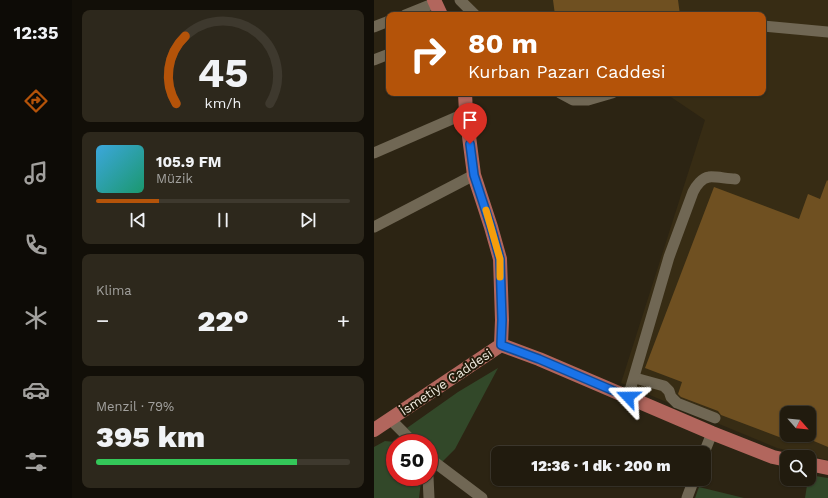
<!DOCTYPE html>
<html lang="tr">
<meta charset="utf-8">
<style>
body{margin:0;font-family:"Work Sans",sans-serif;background:#2d281c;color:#f1f3f6;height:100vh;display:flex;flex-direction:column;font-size:15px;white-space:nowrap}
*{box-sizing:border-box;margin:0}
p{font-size:13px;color:#a2a19e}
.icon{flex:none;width:22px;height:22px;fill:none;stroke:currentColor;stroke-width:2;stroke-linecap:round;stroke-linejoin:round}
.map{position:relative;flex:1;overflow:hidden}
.details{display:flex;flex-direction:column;gap:10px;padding:10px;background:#120f08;width:302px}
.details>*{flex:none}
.top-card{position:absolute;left:12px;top:12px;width:380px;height:84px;border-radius:8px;box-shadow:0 1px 3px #0004,0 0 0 1px #3e392e;background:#b45309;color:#fff;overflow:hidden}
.needle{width:26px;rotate:117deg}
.fabs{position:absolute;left:406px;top:406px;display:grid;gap:8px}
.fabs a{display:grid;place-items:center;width:36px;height:36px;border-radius:8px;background:#211b0e;box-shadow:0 1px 3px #0004,0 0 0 1px #3e392e;font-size:20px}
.speed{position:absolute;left:12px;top:434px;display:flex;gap:8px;font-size:20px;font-weight:700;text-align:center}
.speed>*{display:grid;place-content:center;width:52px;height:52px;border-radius:50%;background:#211b0e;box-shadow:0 1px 3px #0004,0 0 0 1px #3e392e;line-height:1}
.speed .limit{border:6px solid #d22;background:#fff;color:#111}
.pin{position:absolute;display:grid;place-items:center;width:34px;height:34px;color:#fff;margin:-41px -17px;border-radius:50% 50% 50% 0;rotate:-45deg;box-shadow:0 0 4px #0007}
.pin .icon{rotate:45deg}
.me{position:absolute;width:44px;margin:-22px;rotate:293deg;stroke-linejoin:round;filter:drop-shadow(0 0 3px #0008)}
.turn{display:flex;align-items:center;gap:14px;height:84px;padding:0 16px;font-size:18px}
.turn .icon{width:52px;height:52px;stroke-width:2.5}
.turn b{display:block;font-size:28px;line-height:34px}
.big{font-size:30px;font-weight:800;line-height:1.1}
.details .widget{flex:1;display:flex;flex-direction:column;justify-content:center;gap:6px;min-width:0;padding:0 14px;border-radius:8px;background:#2d281c}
.details .dial{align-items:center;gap:0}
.dial svg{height:104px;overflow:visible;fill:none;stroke:#3e392e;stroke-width:7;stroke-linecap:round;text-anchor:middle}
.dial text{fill:#f1f3f6;stroke:none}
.song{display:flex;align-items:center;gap:12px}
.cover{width:48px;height:48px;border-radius:6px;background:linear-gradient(135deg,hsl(200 70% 55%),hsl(160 70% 35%))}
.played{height:4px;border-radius:2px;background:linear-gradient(90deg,#b45309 25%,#3e392e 25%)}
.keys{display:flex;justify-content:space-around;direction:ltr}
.heat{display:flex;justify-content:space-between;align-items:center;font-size:22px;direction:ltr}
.charge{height:6px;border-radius:3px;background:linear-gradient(90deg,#34c759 79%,#3e392e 0)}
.trip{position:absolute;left:117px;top:446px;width:220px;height:40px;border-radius:8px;background:#211b0e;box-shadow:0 1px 3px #0004,0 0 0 1px #3e392e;font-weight:800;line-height:40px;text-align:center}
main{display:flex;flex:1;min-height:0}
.dock{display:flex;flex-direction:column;width:72px;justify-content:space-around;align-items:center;background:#0d0b06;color:#a2a19e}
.dock .icon{width:28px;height:28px}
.dock .active{color:#b45309}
.dock b{font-size:18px;color:#f1f3f6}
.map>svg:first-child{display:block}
.built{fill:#372c14;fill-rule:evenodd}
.green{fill:#324829}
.building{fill:#6f5021}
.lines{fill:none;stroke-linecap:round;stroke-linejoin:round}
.minor{stroke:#706754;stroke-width:11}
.major{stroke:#b2665d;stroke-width:14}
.route-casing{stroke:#114b97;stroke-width:10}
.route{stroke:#1a73e8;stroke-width:7}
.slow{stroke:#f59e0b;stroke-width:7}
.labels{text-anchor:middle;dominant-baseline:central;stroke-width:4;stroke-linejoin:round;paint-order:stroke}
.street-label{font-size:13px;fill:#efeadf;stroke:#221b0a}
</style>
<main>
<nav class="dock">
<b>12:35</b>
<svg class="icon active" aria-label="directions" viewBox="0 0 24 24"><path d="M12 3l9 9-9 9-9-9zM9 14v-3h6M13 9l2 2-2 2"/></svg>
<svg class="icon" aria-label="music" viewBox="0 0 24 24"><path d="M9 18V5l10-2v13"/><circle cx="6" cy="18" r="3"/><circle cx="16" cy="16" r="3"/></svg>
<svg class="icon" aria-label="phone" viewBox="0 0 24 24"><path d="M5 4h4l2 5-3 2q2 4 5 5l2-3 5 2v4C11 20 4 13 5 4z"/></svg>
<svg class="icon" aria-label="climate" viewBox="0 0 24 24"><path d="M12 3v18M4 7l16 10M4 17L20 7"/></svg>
<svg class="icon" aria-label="car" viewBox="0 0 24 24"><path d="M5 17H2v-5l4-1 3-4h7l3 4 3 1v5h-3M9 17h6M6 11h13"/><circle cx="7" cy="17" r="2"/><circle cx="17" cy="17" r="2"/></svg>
<svg class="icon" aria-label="filters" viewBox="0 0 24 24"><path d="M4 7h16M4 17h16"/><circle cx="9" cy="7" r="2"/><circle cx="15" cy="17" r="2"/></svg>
</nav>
<section class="details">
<div class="widget dial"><svg viewBox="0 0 100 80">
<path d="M14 69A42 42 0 1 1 86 69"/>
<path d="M14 69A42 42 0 0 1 21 17" stroke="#b45309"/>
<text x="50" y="56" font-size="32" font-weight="700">45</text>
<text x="50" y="72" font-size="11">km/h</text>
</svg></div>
<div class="widget">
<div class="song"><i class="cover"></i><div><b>105.9 FM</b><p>Müzik</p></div></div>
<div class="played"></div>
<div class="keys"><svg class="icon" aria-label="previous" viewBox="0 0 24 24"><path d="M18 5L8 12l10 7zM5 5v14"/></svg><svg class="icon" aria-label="pause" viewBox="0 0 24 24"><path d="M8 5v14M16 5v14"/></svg><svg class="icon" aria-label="next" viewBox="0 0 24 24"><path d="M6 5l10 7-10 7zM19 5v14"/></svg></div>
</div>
<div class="widget"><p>Klima</p>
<div class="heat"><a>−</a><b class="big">22°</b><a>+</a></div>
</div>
<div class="widget"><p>Menzil · 79%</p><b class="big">395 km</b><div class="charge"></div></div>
</section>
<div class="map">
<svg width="454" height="498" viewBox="0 0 454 498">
<rect width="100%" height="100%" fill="#2c2413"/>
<path class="built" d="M91,0h363v460l-51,-12 -41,-17 -115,-48 84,-263 -40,-27h98v-78h-291zM413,413h22v22h-22z"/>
<g class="green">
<polygon points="124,368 81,449 68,462 55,452 55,443 47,443 33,428 84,392"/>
<polygon points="11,441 21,442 23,443 21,443 21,477 47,477 47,482 45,498 0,498 0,447"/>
<polygon points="435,475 454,478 454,498 431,498 434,479 435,479"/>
<polygon points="325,487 370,498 321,498"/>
</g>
<g class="building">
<polygon points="179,0 304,0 306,15 292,15 292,11 264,15 255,15 255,11 229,15 217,15 216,12 193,15 181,15"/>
<polygon points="453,180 454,181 454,447 435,439 435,413 413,413 413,440 347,415 344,411 307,397 304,394 308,382 271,368 340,187 425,219 434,194 446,199"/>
</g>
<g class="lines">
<g class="minor">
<polyline points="86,0 101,15"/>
<polyline points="31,15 61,3"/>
<polyline points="389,26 454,32"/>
<polyline points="0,27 15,21"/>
<polyline points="0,60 15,54"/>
<polyline points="186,93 199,100 214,100 238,93"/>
<polyline points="0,153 92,113"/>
<polyline points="0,227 100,175"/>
<polyline points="261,378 290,386 295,391 297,397 303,403 341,418"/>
<path d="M254,397l41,-140 24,-65c3,-6 9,-14 16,-15 5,-1 19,2 26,2"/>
<polyline points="16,419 40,443"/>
<polyline points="330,453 338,433"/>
<polyline points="55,458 108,498"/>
<polyline points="54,477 55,498"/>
<polyline points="313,498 320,479"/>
</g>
<g class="major">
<polyline points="60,0 67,15"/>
<polyline points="91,93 92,113 100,175 117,227 126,259 128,320 127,345"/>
<polyline points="0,430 127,345 165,359 338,433 399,457 413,460"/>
<polyline points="435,464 454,468"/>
</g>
</g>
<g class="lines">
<defs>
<polyline id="route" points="96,144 100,175 117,227 126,259 128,320 127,345 165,359 254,397"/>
</defs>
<use href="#route" class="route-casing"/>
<use href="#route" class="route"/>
<polyline class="slow" points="112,210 126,259 126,277"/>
</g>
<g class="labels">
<g class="street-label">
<text transform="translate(72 382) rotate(-34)">İsmetiye Caddesi</text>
</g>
</g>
</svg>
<div class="fabs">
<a><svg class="needle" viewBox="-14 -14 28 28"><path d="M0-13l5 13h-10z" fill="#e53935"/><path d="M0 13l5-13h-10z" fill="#a2a19e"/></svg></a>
<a><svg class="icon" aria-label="search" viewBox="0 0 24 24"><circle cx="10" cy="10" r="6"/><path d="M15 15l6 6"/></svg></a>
</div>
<div class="speed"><div class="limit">50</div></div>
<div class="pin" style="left:96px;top:144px;background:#d93025"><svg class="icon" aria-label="arrive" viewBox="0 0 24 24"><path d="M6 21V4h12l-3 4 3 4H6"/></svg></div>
<svg class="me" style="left:254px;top:397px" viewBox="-20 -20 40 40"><path d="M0-17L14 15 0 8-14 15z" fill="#1a73e8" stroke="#fff" stroke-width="4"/></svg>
<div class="trip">12:36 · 1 dk · 200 m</div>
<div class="top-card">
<div class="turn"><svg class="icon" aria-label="right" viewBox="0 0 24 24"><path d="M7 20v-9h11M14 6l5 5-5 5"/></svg><div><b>80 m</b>Kurban Pazarı Caddesi</div></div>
</div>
</div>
</main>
